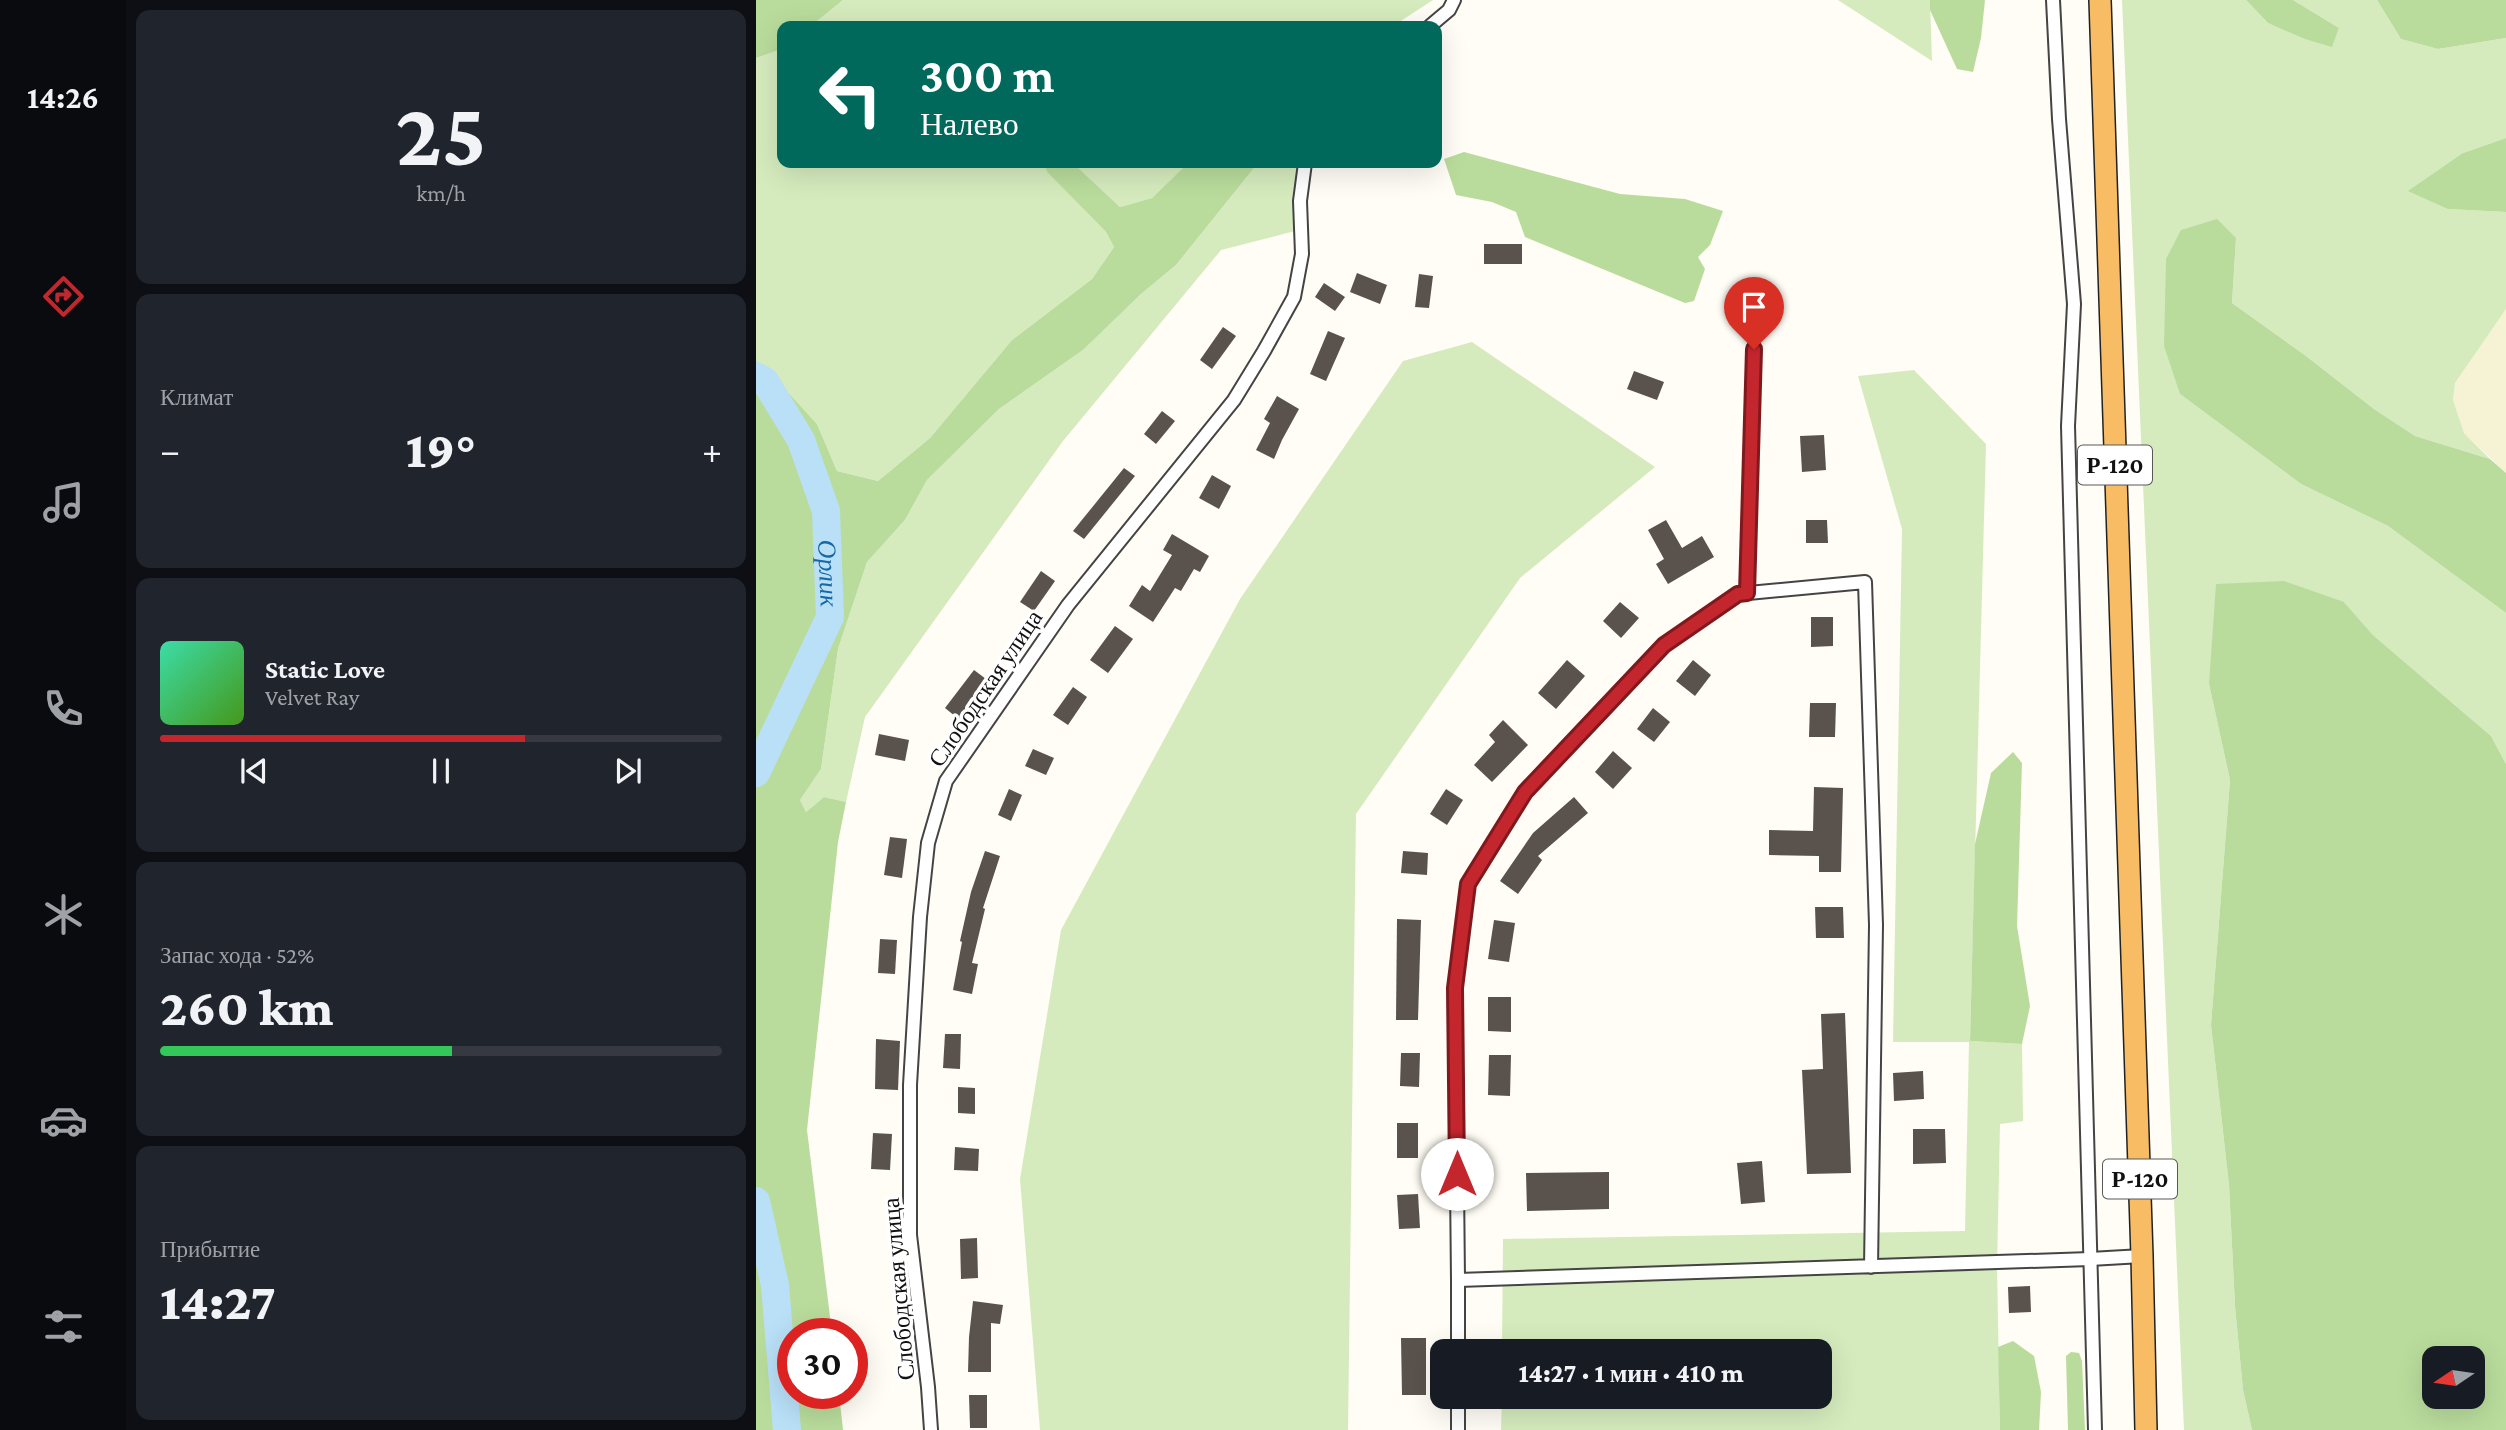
<!DOCTYPE html>
<html lang="ru">
<meta charset="utf-8">
<style>
body{margin:0;font-family:"Crimson Pro",serif;background:#20242c;color:#f1f3f6;height:100vh;display:flex;flex-direction:column;font-size:26px;white-space:nowrap}
*{box-sizing:border-box;margin:0}
p{font-size:23px;color:#9ea1a6}
.icon{flex:none;width:38px;height:38px;fill:none;stroke:currentColor;stroke-width:2;stroke-linecap:round;stroke-linejoin:round}
.map{position:relative;flex:1;overflow:hidden}
.panel{display:flex;flex-direction:column;gap:10px;padding:10px;background:#0d0f14;width:630px}
.panel>*{flex:none}
.top-card{position:absolute;left:21px;top:21px;width:665px;height:147px;border-radius:14px;box-shadow:0 7px 28px #0002;background:#00695c;color:#fff;overflow:hidden}
.needle{width:46px;rotate:257deg}
.fabs{position:absolute;left:1666px;top:1346px;display:grid;gap:14px}
.fabs a{display:grid;place-items:center;width:63px;height:63px;border-radius:14px;background:#171b24;box-shadow:0 7px 28px #0002;font-size:35px}
.speed{position:absolute;left:21px;top:1318px;display:flex;gap:14px;font-size:35px;font-weight:700;text-align:center}
.speed>*{display:grid;place-content:center;width:91px;height:91px;border-radius:50%;background:#171b24;box-shadow:0 7px 28px #0002;line-height:1}
.speed .limit{border:10px solid #d22;background:#fff;color:#111}
.pin{position:absolute;display:grid;place-items:center;width:60px;height:60px;color:#fff;margin:-72px -30px;border-radius:50% 50% 50% 0;rotate:-45deg;box-shadow:0 0 7px #0007}
.pin .icon{rotate:45deg}
.me{position:absolute;width:77px;margin:-38px;rotate:0deg;stroke-linejoin:round;filter:drop-shadow(0 0 5px #0008)}
.turn{display:flex;align-items:center;gap:24px;height:147px;padding:0 28px;font-size:32px}
.turn .icon{width:91px;height:91px;stroke-width:2.5}
.turn b{display:block;font-size:49px;line-height:60px}
.big{font-size:52px;font-weight:800;line-height:1.1}
.panel .card{flex:1;display:flex;flex-direction:column;justify-content:center;gap:10px;min-width:0;padding:0 24px;border-radius:14px;background:#20242c}
.panel .dial{align-items:center;gap:0}
.dial b{font-size:91px;line-height:1}
.song{display:flex;align-items:center;gap:21px}
.cover{width:84px;height:84px;border-radius:10px;background:linear-gradient(135deg,hsl(160 70% 55%),hsl(100 70% 35%))}
.played{height:7px;border-radius:4px;background:linear-gradient(90deg,#c4262e 65%,#363941 65%)}
.keys{display:flex;justify-content:space-around;direction:ltr}
.heat{display:flex;justify-content:space-between;align-items:center;font-size:38px;direction:ltr}
.charge{height:10px;border-radius:5px;background:linear-gradient(90deg,#34c759 52%,#363941 0)}
.trip{position:absolute;left:674px;top:1339px;width:402px;height:70px;border-radius:14px;background:#171b24;box-shadow:0 7px 28px #0002;font-weight:800;line-height:70px;text-align:center}
main{display:flex;flex:1;min-height:0}
.tab-bar{display:flex;flex-direction:column;width:126px;justify-content:space-around;align-items:center;background:#090b0e;color:#9ea1a6}
.tab-bar .icon{width:49px;height:49px}
.tab-bar .current{color:#c4262e}
.tab-bar b{font-size:32px;color:#f1f3f6}
.map>svg:first-child{display:block}
.farmland{fill:#f6f3d4}
.green{fill:#d5ebbd}
.forest{fill:#b9dc9c;fill-rule:evenodd}
.lines{fill:none;stroke-linecap:round;stroke-linejoin:round}
.river{stroke:#b9e0f7;stroke-width:28}
.building{fill:#5a524d}
.service-casing{stroke:#444;stroke-width:10}
.minor-casing{stroke:#444;stroke-width:16}
.trunk-casing{stroke:#222;stroke-width:24}
.service{stroke:#fff;stroke-width:6}
.minor{stroke:#fff;stroke-width:12}
.trunk{stroke:#f7bc64;stroke-width:21}
.route-casing{stroke:#7f191e;stroke-width:18}
.route{stroke:#c4262e;stroke-width:12}
.labels{text-anchor:middle;dominant-baseline:central;stroke-width:7;stroke-linejoin:round;paint-order:stroke}
.shield{fill:#fff;stroke:#585858;stroke-width:2}
.shield-label{font-size:23px;font-weight:bold;fill:#111}
.street-label{font-size:24px;fill:#111;stroke:#fff}
.water-label{font-size:26px;font-style:italic;fill:#1768a6;stroke:#fff}
</style>
<main>
<nav class="tab-bar">
<b>14:26</b>
<svg class="icon current" aria-label="directions" viewBox="0 0 24 24"><path d="M12 3l9 9-9 9-9-9zM9 14v-3h6M13 9l2 2-2 2"/></svg>
<svg class="icon" aria-label="music" viewBox="0 0 24 24"><path d="M9 18V5l10-2v13"/><circle cx="6" cy="18" r="3"/><circle cx="16" cy="16" r="3"/></svg>
<svg class="icon" aria-label="phone" viewBox="0 0 24 24"><path d="M5 4h4l2 5-3 2q2 4 5 5l2-3 5 2v4C11 20 4 13 5 4z"/></svg>
<svg class="icon" aria-label="climate" viewBox="0 0 24 24"><path d="M12 3v18M4 7l16 10M4 17L20 7"/></svg>
<svg class="icon" aria-label="car" viewBox="0 0 24 24"><path d="M5 17H2v-5l4-1 3-4h7l3 4 3 1v5h-3M9 17h6M6 11h13"/><circle cx="7" cy="17" r="2"/><circle cx="17" cy="17" r="2"/></svg>
<svg class="icon" aria-label="filters" viewBox="0 0 24 24"><path d="M4 7h16M4 17h16"/><circle cx="9" cy="7" r="2"/><circle cx="15" cy="17" r="2"/></svg>
</nav>
<section class="panel">
<div class="card dial"><b>25</b><p>km/h</p></div>
<div class="card"><p>Климат</p>
<div class="heat"><a>−</a><b class="big">19°</b><a>+</a></div>
</div>
<div class="card">
<div class="song"><i class="cover"></i><div><b>Static Love</b><p>Velvet Ray</p></div></div>
<div class="played"></div>
<div class="keys"><svg class="icon" aria-label="previous" viewBox="0 0 24 24"><path d="M18 5L8 12l10 7zM5 5v14"/></svg><svg class="icon" aria-label="pause" viewBox="0 0 24 24"><path d="M8 5v14M16 5v14"/></svg><svg class="icon" aria-label="next" viewBox="0 0 24 24"><path d="M6 5l10 7-10 7zM19 5v14"/></svg></div>
</div>
<div class="card"><p>Запас хода · 52%</p><b class="big">260 km</b><div class="charge"></div></div>
<div class="card"><p>Прибытие</p><b class="big">14:27</b></div>
</section>
<div class="map">
<svg width="1750" height="1430" viewBox="0 0 1750 1430">
<rect width="100%" height="100%" fill="#fffdf5"/>
<polygon class="farmland" points="1750,309 1750,473 1708,433 1697,400 1699,383"/>
<g class="green">
<polygon points="87,0 677,0 637,26 55,26"/>
<polygon points="1082,0 1174,0 1176,61"/>
<polygon points="1366,0 1490,0 1512,23 1576,46 1583,28 1537,0 1621,0 1645,39 1682,49 1750,38 1750,138 1707,153 1692,209 1750,212 1750,309 1699,383 1697,400 1708,433 1734,459 1659,436 1618,409 1550,356 1476,303 1480,238 1424,394 1545,484 1632,526 1750,613 1750,764 1735,736 1617,635 1588,602 1453,684 1474,780 1455,1025 1473,1185 1479,1306 1487,1390 1496,1430 1428,1430"/>
<polygon points="26,49 26,163 288,163 291,172 350,232 358,247 336,279 256,340 174,438 122,481 81,471 61,424 9,367 0,361 0,58"/>
<polygon points="317,163 432,163 396,198 364,207"/>
<polygon points="502,163 541,163 539,231 465,250 307,441 109,717 90,802 68,797 50,812 44,800 65,769 82,649 111,562 149,520 171,480 243,409 327,350 385,294 420,265"/>
<polygon points="716,342 899,467 764,578 600,814 592,1430 284,1430 264,1179 305,930 484,599 647,361"/>
<polygon points="1158,370 1230,444 1214,1041 1266,1044 1267,1121 1244,1124 1241,1266 1244,1430 745,1430 746,1397 1064,1396 1064,1351 746,1351 747,1239 1209,1231 1213,1042 1137,1042 1146,529 1102,376"/>
</g>
<g class="forest">
<polygon points="0,0 87,0 55,26 26,26 26,49 0,58"/>
<polygon points="1174,0 1229,0 1225,38 1217,72 1201,69 1174,10"/>
<polygon points="1490,0 1537,0 1583,28 1576,47 1549,39 1512,23"/>
<polygon points="1621,0 1750,0 1750,38 1682,49 1645,39"/>
<polygon points="1750,138 1750,212 1692,209 1652,191 1707,153"/>
<polygon points="708,152 864,194 929,199 967,211 954,245 942,257 949,269 938,301 929,303 769,237 760,212 736,202 700,195 688,159"/>
<polygon points="288,163 317,163 364,207 396,198 432,163 502,163 420,265 385,294 327,350 243,409 171,480 149,520 111,562 82,649 65,769 44,800 50,812 68,797 90,802 82,842 51,1130 76,1333 37,1334 37,1393 83,1393 87,1430 0,1430 0,361 9,367 61,424 81,471 122,481 174,438 256,340 336,279 358,247 350,232 291,172"/>
<polygon points="1461,219 1480,238 1476,303 1550,356 1618,409 1659,436 1734,459 1750,473 1750,613 1632,526 1545,484 1424,394 1408,346 1410,259 1425,230"/>
<path d="M1528,581l60,21 29,33 118,101 15,28v666h-254l-9,-40 -8,-84 -6,-121 -18,-160 19,-245 -21,-96 7,-100zM1678,1358h39v38h-39z"/>
<polygon points="1257,752 1266,763 1261,926 1274,1006 1266,1044 1214,1041 1219,844 1235,773"/>
<polygon points="1257,1341 1278,1356 1285,1392 1283,1430 1244,1430 1242,1347"/>
<polygon points="1315,1352 1323,1353 1326,1361 1329,1430 1312,1430 1310,1356"/>
</g>
<g class="lines">
<g class="river">
<path id="s1" d="M0,376l9,5 36,59 25,71 4,106 -74,156"/>
<polyline points="0,1201 19,1285 31,1430"/>
</g>
</g>
<g class="building">
<rect x="728" y="244" width="38" height="20"/>
<polygon points="601,273 631,285 624,304 594,292"/>
<polygon points="663,274 677,276 673,308 659,307"/>
<polygon points="568,283 589,297 579,311 559,297"/>
<polygon points="467,327 480,336 456,369 444,360"/>
<polygon points="572,331 589,338 570,381 554,374"/>
<polygon points="878,371 908,382 901,400 871,389"/>
<polygon points="521,396 543,409 526,440 518,459 500,450 514,423 508,419"/>
<polygon points="406,411 419,421 400,444 388,434"/>
<polygon points="1068,435 1070,470 1046,472 1044,436"/>
<polygon points="368,468 379,476 328,539 317,531"/>
<polygon points="456,475 475,486 463,509 443,498"/>
<polygon points="910,520 926,548 946,536 958,557 912,584 900,564 908,559 892,530"/>
<polygon points="1050,520 1071,520 1072,543 1050,543"/>
<polygon points="416,534 453,556 444,572 438,569 425,591 419,588 397,622 373,606 386,585 394,591 416,555 407,550"/>
<polygon points="285,571 299,581 278,611 264,602"/>
<polygon points="864,602 883,618 865,638 847,621"/>
<polygon points="1055,617 1077,617 1077,646 1055,647"/>
<polygon points="359,626 377,639 352,673 334,660"/>
<polygon points="811,660 829,676 800,709 782,693"/>
<polygon points="937,660 955,675 939,696 920,681"/>
<polygon points="218,670 234,682 205,721 189,708"/>
<polygon points="317,687 331,697 312,725 297,715"/>
<polygon points="1054,703 1080,703 1079,737 1053,737"/>
<polygon points="897,708 914,722 898,742 881,729"/>
<polygon points="747,720 772,745 736,782 718,765 739,742 733,735"/>
<polygon points="123,734 153,740 149,761 119,755"/>
<polygon points="277,749 298,758 290,775 269,766"/>
<polygon points="857,751 876,768 857,789 839,772"/>
<polygon points="1058,787 1087,788 1085,872 1063,872 1063,856 1013,855 1013,830 1057,831"/>
<polygon points="253,789 266,795 255,821 242,815"/>
<polygon points="690,789 707,800 691,825 674,814"/>
<polygon points="818,797 832,813 782,856 786,860 762,894 744,881 777,833"/>
<polygon points="134,837 151,839 146,878 128,875"/>
<polygon points="229,851 244,856 227,908 229,909 216,963 222,964 216,994 197,990 206,942 204,941 215,892"/>
<polygon points="647,851 672,853 671,875 645,873"/>
<polygon points="1059,907 1087,907 1088,938 1060,938"/>
<polygon points="641,919 665,920 662,1020 640,1020"/>
<polygon points="738,920 759,923 753,962 732,959"/>
<polygon points="124,939 141,940 139,974 122,973"/>
<polygon points="732,997 755,997 755,1032 732,1031"/>
<polygon points="1089,1013 1095,1173 1051,1174 1046,1070 1067,1069 1065,1014"/>
<polygon points="189,1034 205,1034 204,1069 187,1068"/>
<polygon points="120,1039 144,1041 142,1090 119,1089"/>
<polygon points="645,1053 664,1053 663,1087 644,1086"/>
<polygon points="733,1055 755,1055 754,1096 732,1095"/>
<polygon points="1167,1071 1168,1099 1138,1101 1137,1073"/>
<polygon points="202,1087 219,1088 219,1114 202,1113"/>
<rect x="641" y="1123" width="21" height="35"/>
<polygon points="1157,1129 1189,1129 1190,1163 1157,1164"/>
<polygon points="117,1133 136,1134 134,1170 115,1169"/>
<polygon points="199,1147 223,1149 222,1171 198,1170"/>
<polygon points="1006,1161 1009,1202 985,1204 981,1163"/>
<polygon points="853,1172 853,1209 771,1211 770,1173"/>
<polygon points="662,1194 664,1228 643,1229 641,1195"/>
<polygon points="221,1238 222,1278 205,1279 204,1239"/>
<polygon points="1274,1286 1275,1312 1253,1313 1252,1287"/>
<polygon points="217,1301 247,1305 244,1324 235,1323 235,1372 212,1372 213,1337"/>
<polygon points="645,1338 670,1338 670,1395 646,1395"/>
<polygon points="213,1395 231,1395 231,1428 214,1428"/>
</g>
<g class="lines">
<defs>
<polyline id="service" points="991,593 998,349"/>
<g id="minor">
<polyline points="1297,0 1303,119 1318,304 1312,426 1339,1430"/>
<polyline points="674,26 693,10 698,0"/>
<polyline points="1115,1267 1120,925 1109,582 982,594 908,645 769,792 712,884 699,988 702,1280 1334,1259 1386,1256"/>
<polyline points="702,1351 702,1280"/>
<polyline points="175,1430 172,1387 154,1235 154,1085 164,917 172,843 190,781 312,605 478,400 508,351 538,297 546,254 544,201 549,163"/>
<polyline points="702,1430 702,1396"/>
</g>
<polyline id="trunk" points="1344,0 1386,1256 1390,1430"/>
</defs>
<use href="#service" class="service-casing"/>
<use href="#minor" class="minor-casing"/>
<use href="#trunk" class="trunk-casing"/>
<use href="#service" class="service"/>
<use href="#minor" class="minor"/>
<use href="#trunk" class="trunk"/>
</g>
<g class="lines">
<defs>
<polyline id="route" points="701,1174 699,988 712,884 769,792 908,645 982,594 991,593 998,349"/>
</defs>
<use href="#route" class="route-casing"/>
<use href="#route" class="route"/>
</g>
<g class="labels">
<g class="shield">
<rect x="1322" y="445.5" width="74" height="39" rx="5"/>
<rect x="1347" y="1159.5" width="74" height="39" rx="5"/>
</g>
<g class="shield-label">
<text x="1359" y="465">Р-120</text>
<text x="1384" y="1179">Р-120</text>
</g>
<g class="street-label">
<text transform="translate(229 688) rotate(-56)">Слободская улица</text>
<text transform="translate(142 1289) rotate(-95)">Слободская улица</text>
</g>
<g class="water-label">
<text stroke="none"><textPath href="#s1" startOffset="217">Орлик</textPath></text>
</g>
</g>
</svg>
<div class="fabs">
<a><svg class="needle" viewBox="-14 -14 28 28"><path d="M0-13l5 13h-10z" fill="#e53935"/><path d="M0 13l5-13h-10z" fill="#9ea1a6"/></svg></a>
</div>
<div class="speed"><div class="limit">30</div></div>
<div class="pin" style="left:998px;top:349px;background:#d93025"><svg class="icon" aria-label="arrive" viewBox="0 0 24 24"><path d="M6 21V4h12l-3 4 3 4H6"/></svg></div>
<svg class="me" style="left:701px;top:1174px" viewBox="-20 -20 40 40"><circle r="19" fill="#fff"/><path d="M0-13L10 11 0 6-10 11z" fill="#c4262e"/></svg>
<div class="trip">14:27 · 1 мин · 410 m</div>
<div class="top-card">
<div class="turn"><svg class="icon" aria-label="left" viewBox="0 0 24 24"><path d="M17 20v-9H6M10 6l-5 5 5 5"/></svg><div><b>300 m</b>Налево</div></div>
</div>
</div>
</main>
